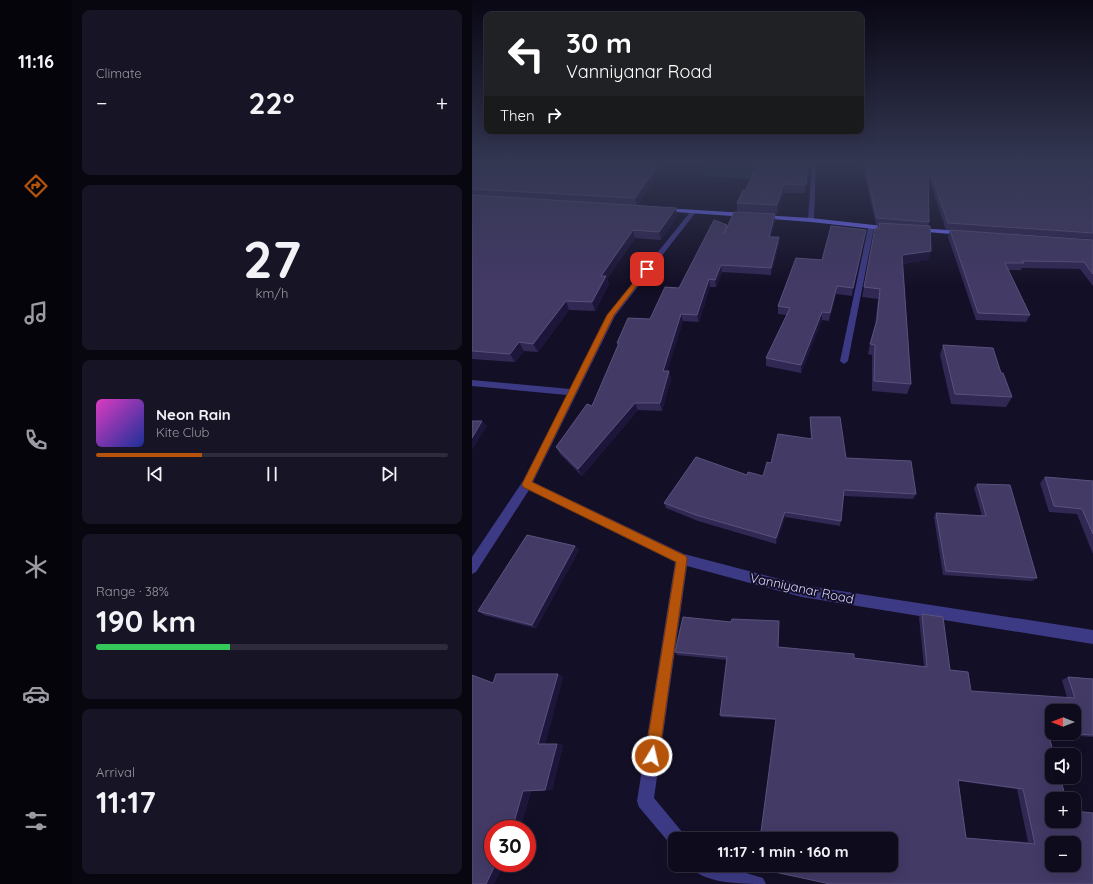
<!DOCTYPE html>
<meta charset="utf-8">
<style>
body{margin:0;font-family:Quicksand,sans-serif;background:#171425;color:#f1f3f6;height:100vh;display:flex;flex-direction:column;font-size:15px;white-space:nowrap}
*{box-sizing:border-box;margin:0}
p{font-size:13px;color:#9b9ba3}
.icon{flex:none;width:22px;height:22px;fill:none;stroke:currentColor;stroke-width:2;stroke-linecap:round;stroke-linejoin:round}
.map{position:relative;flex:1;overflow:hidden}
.sheet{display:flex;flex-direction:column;gap:10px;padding:10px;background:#08060f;width:400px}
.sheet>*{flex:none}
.hud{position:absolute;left:12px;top:12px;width:380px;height:122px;border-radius:8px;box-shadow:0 4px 16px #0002,0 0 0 1px #2e2b3b;background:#202124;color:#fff;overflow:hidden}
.needle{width:26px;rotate:270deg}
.buttons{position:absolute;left:573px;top:704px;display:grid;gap:8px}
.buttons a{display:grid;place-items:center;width:36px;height:36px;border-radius:8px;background:#0e0b1c;box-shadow:0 4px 16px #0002,0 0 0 1px #2e2b3b;font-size:20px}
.speed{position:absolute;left:12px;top:820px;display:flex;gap:8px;font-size:20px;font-weight:700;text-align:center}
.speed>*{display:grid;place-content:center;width:52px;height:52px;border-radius:50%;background:#0e0b1c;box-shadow:0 4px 16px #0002,0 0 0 1px #2e2b3b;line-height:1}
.speed .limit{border:6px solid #d22;background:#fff;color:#111}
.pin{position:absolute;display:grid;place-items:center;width:34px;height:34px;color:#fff;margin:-17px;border-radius:8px;box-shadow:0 2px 6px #0006}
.me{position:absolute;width:44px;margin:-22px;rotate:9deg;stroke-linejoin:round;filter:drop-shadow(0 0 3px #0008)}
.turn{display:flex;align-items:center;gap:14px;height:84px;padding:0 16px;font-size:18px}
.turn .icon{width:52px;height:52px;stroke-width:2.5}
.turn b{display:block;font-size:28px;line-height:34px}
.then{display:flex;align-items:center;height:38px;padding:0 16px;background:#0003;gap:8px;font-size:15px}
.big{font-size:30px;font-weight:700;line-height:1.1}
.sheet .card{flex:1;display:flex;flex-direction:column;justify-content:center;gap:6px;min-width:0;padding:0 14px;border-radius:8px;background:#171425}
.sheet .dial{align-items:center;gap:0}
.dial b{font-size:52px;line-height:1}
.song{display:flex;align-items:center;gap:12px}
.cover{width:48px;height:48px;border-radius:6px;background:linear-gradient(135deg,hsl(310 70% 55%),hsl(230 70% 35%))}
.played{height:4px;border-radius:2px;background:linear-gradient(90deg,#b45309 30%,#2e2b3b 30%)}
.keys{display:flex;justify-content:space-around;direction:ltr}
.heat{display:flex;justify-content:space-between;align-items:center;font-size:22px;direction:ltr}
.charge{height:6px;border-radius:3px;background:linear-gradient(90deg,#34c759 38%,#2e2b3b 0)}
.trip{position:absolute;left:196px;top:832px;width:230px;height:40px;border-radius:8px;background:#0e0b1c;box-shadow:0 4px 16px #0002,0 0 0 1px #2e2b3b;font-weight:700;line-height:40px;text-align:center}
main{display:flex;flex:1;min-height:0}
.tab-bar{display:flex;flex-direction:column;width:72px;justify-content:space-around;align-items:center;background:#06040b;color:#9b9ba3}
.tab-bar .icon{width:28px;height:28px}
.tab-bar .selected{color:#b45309}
.tab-bar b{font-size:18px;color:#f1f3f6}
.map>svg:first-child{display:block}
.green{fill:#12302f}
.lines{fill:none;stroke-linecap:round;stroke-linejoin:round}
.street{fill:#3d3a85;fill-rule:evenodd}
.secondary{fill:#6f6bff;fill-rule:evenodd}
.wall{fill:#312854;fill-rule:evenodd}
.shaded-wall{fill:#1d163a}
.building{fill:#433a66;stroke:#5a527e;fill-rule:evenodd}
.route{fill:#b45309;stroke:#753606}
.labels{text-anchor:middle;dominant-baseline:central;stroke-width:4;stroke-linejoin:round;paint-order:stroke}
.near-street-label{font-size:13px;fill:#d9d4ff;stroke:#130f26}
</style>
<main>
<nav class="tab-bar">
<b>11:16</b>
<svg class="icon selected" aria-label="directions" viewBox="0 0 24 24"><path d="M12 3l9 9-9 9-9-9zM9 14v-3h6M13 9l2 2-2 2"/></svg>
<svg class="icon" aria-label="music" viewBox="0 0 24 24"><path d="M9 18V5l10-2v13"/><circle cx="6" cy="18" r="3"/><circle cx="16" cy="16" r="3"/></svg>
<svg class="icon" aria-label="phone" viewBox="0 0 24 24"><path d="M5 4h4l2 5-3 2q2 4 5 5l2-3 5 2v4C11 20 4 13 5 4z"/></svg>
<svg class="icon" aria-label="climate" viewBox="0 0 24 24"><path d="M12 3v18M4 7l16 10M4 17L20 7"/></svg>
<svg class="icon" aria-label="car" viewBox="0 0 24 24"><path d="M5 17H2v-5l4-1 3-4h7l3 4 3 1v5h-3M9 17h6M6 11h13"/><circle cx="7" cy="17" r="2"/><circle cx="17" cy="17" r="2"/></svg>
<svg class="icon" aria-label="filters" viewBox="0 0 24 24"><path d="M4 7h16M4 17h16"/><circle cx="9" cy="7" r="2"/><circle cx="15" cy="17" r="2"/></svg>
</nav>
<section class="sheet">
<div class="card"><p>Climate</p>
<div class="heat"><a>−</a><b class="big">22°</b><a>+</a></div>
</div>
<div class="card dial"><b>27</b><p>km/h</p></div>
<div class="card">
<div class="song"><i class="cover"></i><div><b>Neon Rain</b><p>Kite Club</p></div></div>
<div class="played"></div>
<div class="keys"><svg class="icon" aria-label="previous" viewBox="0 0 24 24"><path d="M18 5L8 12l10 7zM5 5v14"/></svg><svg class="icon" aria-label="pause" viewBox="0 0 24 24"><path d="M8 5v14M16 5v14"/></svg><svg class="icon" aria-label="next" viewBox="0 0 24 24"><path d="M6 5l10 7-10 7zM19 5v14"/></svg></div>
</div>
<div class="card"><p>Range · 38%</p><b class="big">190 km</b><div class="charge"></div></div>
<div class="card"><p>Arrival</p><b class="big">11:17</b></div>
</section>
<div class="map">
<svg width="621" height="884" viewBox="0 0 621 884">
<rect width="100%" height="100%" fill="#130f26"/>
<polygon class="green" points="240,163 288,163 281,179 231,176"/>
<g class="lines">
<g class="street">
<polygon points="340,163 344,163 342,220 339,222 336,220"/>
<polygon points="219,211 224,212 143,316 61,482 212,554 330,585 621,630 621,644 330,597 215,566 182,798 211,833 214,839 203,839 203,847 199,845 167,807 165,801 203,562 57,490 4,572 0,574 0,557 51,481 95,395 0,386 0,380 98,389 135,315"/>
<polygon points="399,226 402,228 376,361 372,364 368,361 396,228"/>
<path d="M218,865h29l44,13 3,6c-22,0 -66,0 -76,-19z"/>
</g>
<g class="secondary">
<polygon points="192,208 274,213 277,215 274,217 190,211 190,209"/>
<polygon points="290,215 339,218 420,227 423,229 420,231 339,222 288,218 287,217"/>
<polygon points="445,228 491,231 494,233 491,235 443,231 442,230"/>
</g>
</g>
<g class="wall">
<polygon points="0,163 200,163 199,165 191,165 165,206 205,216 189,240 163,238 135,279 137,284 123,311 97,310 66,352 52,351 43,362 0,359"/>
<polygon points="336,163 333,193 312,193 305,214 265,212 265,203 274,190"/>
<polygon points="390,163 621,163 621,239 474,230 456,175 457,222 456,226 456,260 430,264 439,384 435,394 400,391 400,355 396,354 398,344 403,325 406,299 390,297 392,287 406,225 404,225"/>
<polygon points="303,214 303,221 299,237 307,244 299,275 250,272 244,287 238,287 227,322 211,321 195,371 197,371 199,379 190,411 166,410 110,476 88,454 84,447 120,406 146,346 145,343 178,319 207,288 255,227"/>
<polygon points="394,230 380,296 364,294 357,321 350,320 329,373 294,366 294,358 315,315 306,314 306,306 350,260"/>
<polygon points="478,230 621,240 621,286 608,269 550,268 549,270 536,270 558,315 554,322 504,320 476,237"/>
<polygon points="471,345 540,397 534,407 479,404 468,355"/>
<polygon points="338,417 374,458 444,494 441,499 372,496 368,526 313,517 304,544 226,521 194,508 192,503 275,475 291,476 299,463 339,439 338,423"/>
<polygon points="573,477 621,481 621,554 605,514 577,512 568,483"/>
<polygon points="505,484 565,578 560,581 471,575 462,517 464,513 510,516 502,488"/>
<polygon points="103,546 107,550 64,628 12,615 6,611"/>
<path d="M450,614l28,56 21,21 96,7 -5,-18 6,-3 25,2v58l-45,-3 4,65 41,85h-263l-54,-164 -55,-3 -1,-2 7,-55 -50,-5 -2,-3 103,-5 76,11 70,9 -5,-50zM580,711l22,22h-22zM486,781l59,8 11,53 -62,-4z"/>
<polygon points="86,674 91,677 73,744 85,744 91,745 80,790 59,791 48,829 21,829"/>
</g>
<g class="shaded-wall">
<polygon points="187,163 191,163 191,165 165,206 163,198"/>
<polygon points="312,184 312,193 305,214 305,205"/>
<polygon points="204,208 205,216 189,240 187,232"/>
<polygon points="303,214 303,221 297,244 297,237"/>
<polygon points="161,230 163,238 135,279 137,284 123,311 120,302 129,276"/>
<polygon points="394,230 393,237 380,296 381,288"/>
<polygon points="307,237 307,244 299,275 299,268"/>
<polygon points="459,251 456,260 428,264 430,255"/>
<polygon points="249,265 250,272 244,287 243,280"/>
<polygon points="237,279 238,287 227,322 225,315"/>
<polygon points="365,286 364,294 357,321 358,313"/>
<polygon points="94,301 97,310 66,352 61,344"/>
<polygon points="350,312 350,320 329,373 329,365"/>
<polygon points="209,314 211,321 193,379 191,371"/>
<polygon points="47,342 52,351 43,362 38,354"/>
<polygon points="197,371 199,379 190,411 188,403"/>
<polygon points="163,403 166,410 110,476 106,469"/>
<polygon points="10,421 15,426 0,450 0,438"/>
<polygon points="313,512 313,517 304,544 304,538"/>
<polygon points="103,546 107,550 64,628 60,625"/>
<polygon points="86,674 91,677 73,745 66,744"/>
<polygon points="85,744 91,745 80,790 73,790"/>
<polygon points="51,791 59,791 48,829 40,829"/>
<polygon points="24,863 33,863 22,884 14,884"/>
</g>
<g class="building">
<polygon points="0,163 187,163 163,198 0,189"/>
<polygon points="286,163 336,163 334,185 312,184 305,205 265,203 271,190 274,190"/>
<polygon points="392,163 621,163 621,233 476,223 456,164 457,222 405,218"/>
<polygon points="0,195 204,208 187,232 161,230 129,276 134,276 120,302 94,301 61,344 47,342 38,354 0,351"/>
<polygon points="262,212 303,214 297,237 307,237 299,268 249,265 243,280 237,279 225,315 209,314 191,371 197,371 188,403 163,403 106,469 84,447 115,404 120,406 147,343 145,343 156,318 178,319 193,287 207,288 242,220 255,225 252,234"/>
<polygon points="407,223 458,226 459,251 430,255 439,384 402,381 403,345 398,344 405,320 408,289 392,287 403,228 408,229"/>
<polygon points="359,226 394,230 381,288 365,286 358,313 350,312 329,365 294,358 318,308 306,306 324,258 350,260"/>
<polygon points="478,230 621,240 621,274 612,262 550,261 552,263 533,263 558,315 506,313"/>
<polygon points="471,345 521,348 529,373 531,373 540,397 483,394"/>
<polygon points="338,417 368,417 374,458 439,461 444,494 372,490 369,521 313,512 304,538 224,515 192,503 224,457 275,475 276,472 291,476 295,462 299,463 306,434 340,439"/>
<polygon points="0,421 10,421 0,438"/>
<polygon points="573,477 621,481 621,534 610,509 582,506"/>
<polygon points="505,484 538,485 565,578 474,571 464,513 514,516"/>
<polygon points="55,535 103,546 60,625 6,611"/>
<path d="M450,614l21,3 7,53 18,2 3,19 104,7 -7,-21 25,2v56l-29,-2h10v-22h-22v21h-4l6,23h-2v22h8l6,22h-14v22h22v-10l19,2v71h-263l-74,-16 1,-3h134v-26h-131l16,-120 -56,-4 7,-58 -52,-5 8,-35 48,5 1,-3 47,2 -1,26 76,7v4l73,9zM486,780l65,9 12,55 -69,-6zM580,843h22v22h-22z"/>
<polygon points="24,674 86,674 66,744 85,744 73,790 51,791 40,829 21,829 21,863 24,863 14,884 0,884 0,675 21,683"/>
</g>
<linearGradient id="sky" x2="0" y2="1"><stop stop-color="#0a0815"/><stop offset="0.57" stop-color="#333752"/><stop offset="1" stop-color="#333752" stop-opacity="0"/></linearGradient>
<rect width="621" height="286" fill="url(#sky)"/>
<polygon class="route" points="173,268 178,269 142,315 60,482 214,556 215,559 187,756 185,761 180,763 175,761 173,756 204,562 51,487 50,484 135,315"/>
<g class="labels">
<g class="near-street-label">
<text transform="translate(330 588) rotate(12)">Vanniyanar Road</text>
</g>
</g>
</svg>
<div class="buttons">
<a><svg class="needle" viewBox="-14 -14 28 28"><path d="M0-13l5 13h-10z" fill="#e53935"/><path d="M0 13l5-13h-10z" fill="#9b9ba3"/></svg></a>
<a><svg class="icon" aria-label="sound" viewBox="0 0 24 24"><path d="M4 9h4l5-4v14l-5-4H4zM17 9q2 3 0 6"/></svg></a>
<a>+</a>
<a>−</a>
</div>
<div class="speed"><div class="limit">30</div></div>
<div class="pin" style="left:175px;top:269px;background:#d93025"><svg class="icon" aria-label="arrive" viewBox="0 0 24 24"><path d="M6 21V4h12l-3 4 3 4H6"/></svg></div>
<svg class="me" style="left:180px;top:756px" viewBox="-20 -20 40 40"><circle r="17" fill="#b45309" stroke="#fff" stroke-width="3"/><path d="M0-11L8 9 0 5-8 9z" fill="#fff"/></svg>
<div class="trip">11:17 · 1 min · 160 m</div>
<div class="hud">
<div class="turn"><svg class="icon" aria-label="left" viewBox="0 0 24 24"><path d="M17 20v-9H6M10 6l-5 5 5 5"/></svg><div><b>30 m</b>Vanniyanar Road</div></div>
<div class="then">Then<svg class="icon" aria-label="right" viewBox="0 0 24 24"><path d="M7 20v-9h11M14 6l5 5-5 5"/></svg></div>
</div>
</div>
</main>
